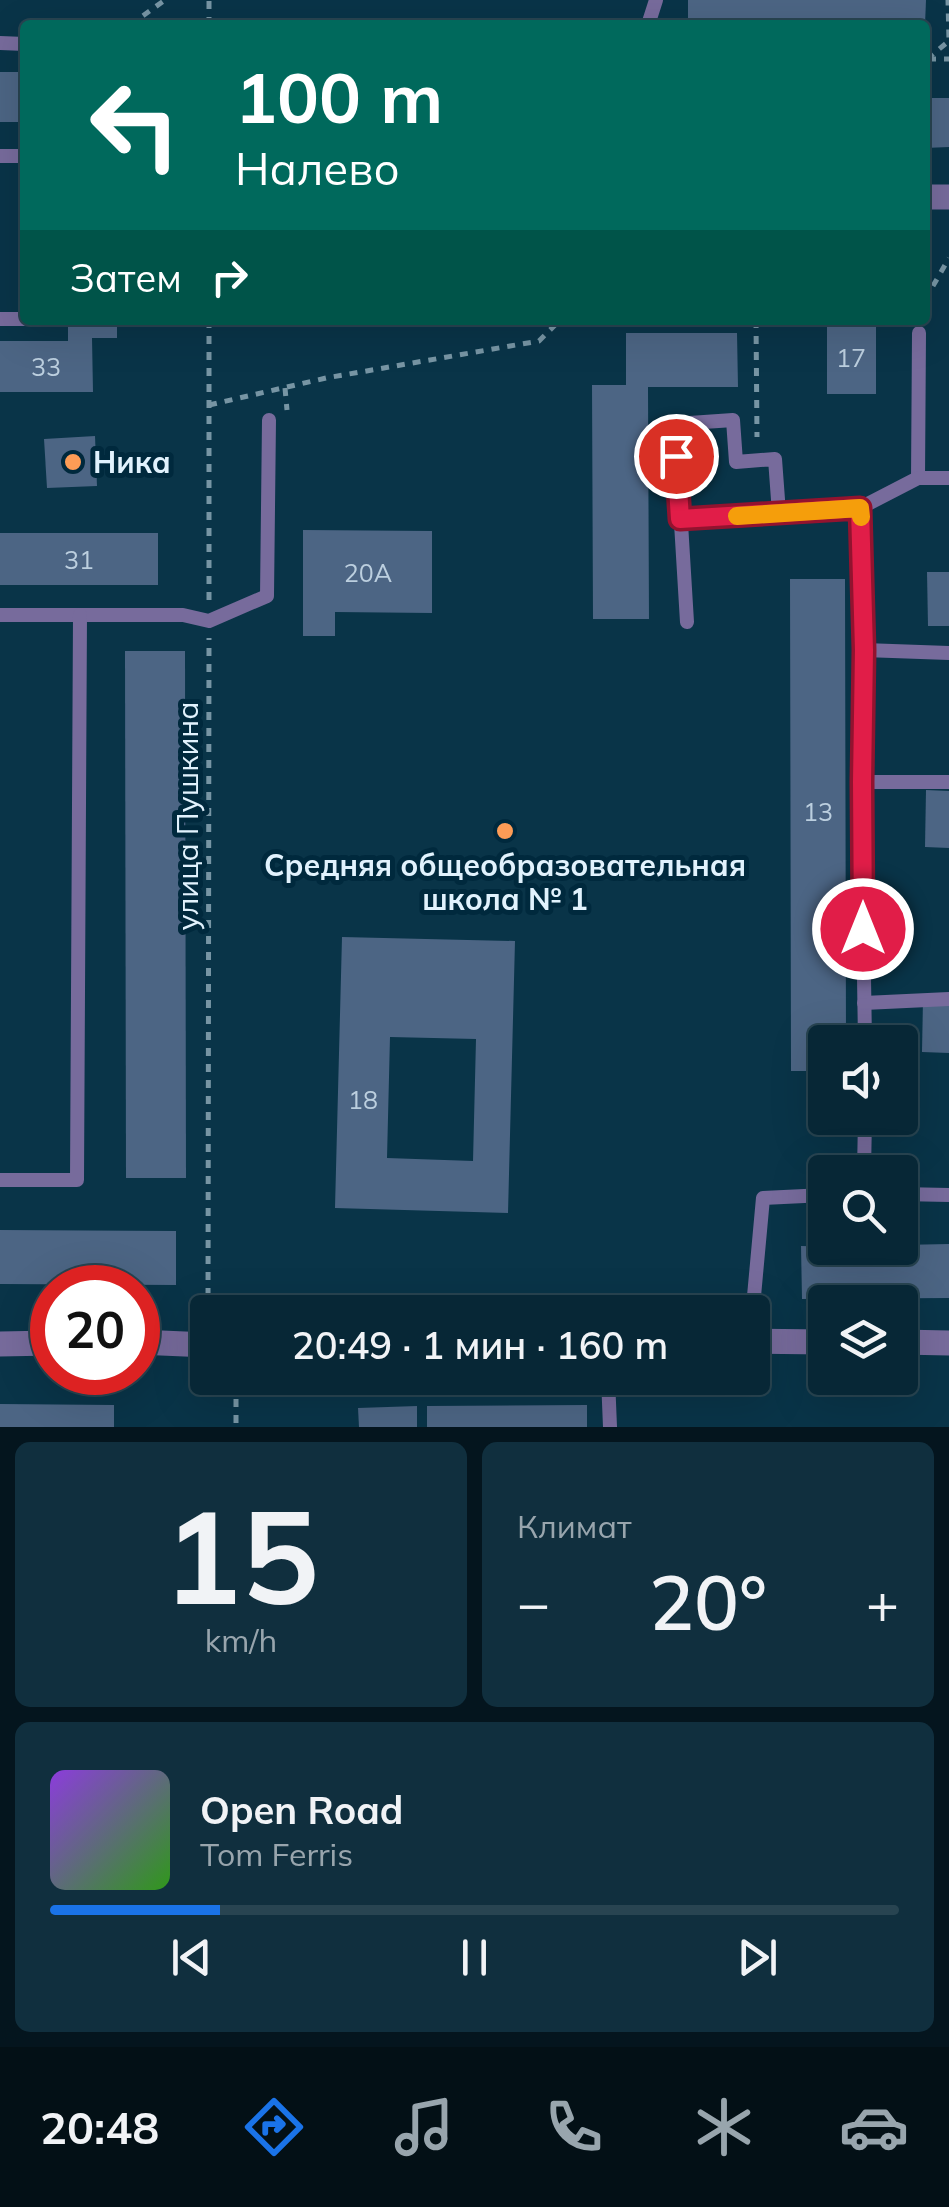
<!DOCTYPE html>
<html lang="ru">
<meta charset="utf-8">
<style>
body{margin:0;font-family:Mulish,sans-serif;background:#102f3e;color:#f1f3f6;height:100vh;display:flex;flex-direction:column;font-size:38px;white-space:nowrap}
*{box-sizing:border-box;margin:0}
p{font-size:32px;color:#98a5ad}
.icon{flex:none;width:55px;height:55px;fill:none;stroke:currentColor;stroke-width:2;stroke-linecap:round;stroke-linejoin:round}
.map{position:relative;height:1427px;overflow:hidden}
.side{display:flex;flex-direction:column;gap:15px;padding:15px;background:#04151e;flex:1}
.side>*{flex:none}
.banner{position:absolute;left:20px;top:20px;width:910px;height:305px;border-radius:10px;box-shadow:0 10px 40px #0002,0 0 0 2px #284451;background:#00695c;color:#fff;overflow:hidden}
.fabs{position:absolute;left:808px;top:1025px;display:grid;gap:20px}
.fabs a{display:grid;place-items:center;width:110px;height:110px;border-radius:10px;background:#072736;box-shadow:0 10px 40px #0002,0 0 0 2px #284451;font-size:50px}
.speed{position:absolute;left:30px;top:1265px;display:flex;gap:20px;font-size:50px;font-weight:700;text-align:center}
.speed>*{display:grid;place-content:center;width:130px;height:130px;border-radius:50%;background:#072736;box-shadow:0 10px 40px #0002,0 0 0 2px #284451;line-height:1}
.speed .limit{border:15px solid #d22;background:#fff;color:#111}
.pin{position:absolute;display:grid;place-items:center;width:85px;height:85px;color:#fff;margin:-42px;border:5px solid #fff;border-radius:50%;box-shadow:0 2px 10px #0007}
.me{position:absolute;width:110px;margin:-55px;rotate:0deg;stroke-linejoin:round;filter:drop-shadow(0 0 8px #0008)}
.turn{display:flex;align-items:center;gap:35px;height:210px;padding:0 50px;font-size:45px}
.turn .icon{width:130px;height:130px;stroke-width:2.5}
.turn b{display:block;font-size:70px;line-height:85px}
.then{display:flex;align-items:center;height:95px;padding:0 50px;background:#0003;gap:20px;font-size:38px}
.big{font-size:75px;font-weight:600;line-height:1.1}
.side .widget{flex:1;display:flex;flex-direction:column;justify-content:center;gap:15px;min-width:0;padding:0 35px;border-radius:15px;background:#102f3e}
.side .dial{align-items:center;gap:0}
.dial b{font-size:130px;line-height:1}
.song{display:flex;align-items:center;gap:30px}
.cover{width:120px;height:120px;border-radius:15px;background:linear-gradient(135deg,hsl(270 70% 55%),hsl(110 70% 35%))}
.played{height:10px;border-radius:5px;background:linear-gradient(90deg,#1a73e8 20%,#284451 20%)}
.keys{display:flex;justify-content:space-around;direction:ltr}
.heat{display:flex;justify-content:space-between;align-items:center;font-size:55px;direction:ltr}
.side .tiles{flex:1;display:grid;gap:15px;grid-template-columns:1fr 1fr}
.widget:last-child{grid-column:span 2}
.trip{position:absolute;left:190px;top:1295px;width:580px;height:100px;border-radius:10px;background:#072736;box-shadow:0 10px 40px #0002,0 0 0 2px #284451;font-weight:600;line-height:100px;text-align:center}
.dock{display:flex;height:160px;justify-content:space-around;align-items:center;background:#031016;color:#98a5ad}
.dock .icon{width:70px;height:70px}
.dock .selected{color:#1a73e8}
.dock b{font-size:45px;color:#f1f3f6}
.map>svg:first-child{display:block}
.building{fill:#4c6584;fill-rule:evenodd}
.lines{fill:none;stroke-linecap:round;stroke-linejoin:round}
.path{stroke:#7795a4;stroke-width:5;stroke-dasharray:8 8;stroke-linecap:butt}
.lane{stroke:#776b9c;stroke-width:14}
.street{stroke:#776b9c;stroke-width:25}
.route-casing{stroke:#92132f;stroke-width:25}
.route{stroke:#e11d48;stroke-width:18}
.slow{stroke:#f59e0b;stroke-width:18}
.poi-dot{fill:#fd9c56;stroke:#00293d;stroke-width:4}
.labels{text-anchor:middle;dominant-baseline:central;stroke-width:10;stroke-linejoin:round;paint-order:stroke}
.number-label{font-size:25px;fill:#bccfdf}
.poi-label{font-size:30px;font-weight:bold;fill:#e1f2fd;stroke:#00293d;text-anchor:start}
.street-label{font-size:30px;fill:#e1f2fd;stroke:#00293d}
</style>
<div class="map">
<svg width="949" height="1427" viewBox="0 0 949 1427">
<rect width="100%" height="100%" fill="#093448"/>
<g class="building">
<polygon points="688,0 926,0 925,25 688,25"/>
<rect x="0" y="72" width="25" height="50"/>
<polygon points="925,98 949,98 949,147 925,148"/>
<polygon points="68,320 117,320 117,338 92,338 93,392 0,392 0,341 68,341"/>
<rect x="827" y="320" width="49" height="74"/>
<polygon points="626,333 737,333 738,387 648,387 649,619 593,619 592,385 626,385"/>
<polygon points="95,436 97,486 47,488 44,439"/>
<polygon points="303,530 432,531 432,613 335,612 335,636 303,636"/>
<rect x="0" y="533" width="158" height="52"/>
<polygon points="927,572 949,572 949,626 928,626"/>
<polygon points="790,579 845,579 846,1042 825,1042 825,1071 791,1071"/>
<polygon points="125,651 185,651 186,1178 126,1178"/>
<polygon points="926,790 949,791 949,848 925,847"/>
<path d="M342,937l173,4 -7,272 -173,-5zM390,1037l86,2 -3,122 -86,-3z"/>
<polygon points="923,1000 949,1001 949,1053 922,1052"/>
<polygon points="0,1230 176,1231 176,1285 0,1284"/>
<polygon points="949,1244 949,1298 802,1299 801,1246 900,1248 900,1245"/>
<polygon points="0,1404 114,1405 114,1427 0,1427"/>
<polygon points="587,1405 587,1427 427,1427 427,1406"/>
<polygon points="417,1406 417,1427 359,1427 358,1408"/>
</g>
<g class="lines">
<g class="path">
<polyline points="130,25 165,0"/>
<polyline points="209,25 209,0"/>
<polyline points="927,59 949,41 948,0"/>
<polyline points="928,59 949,59"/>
<polyline points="925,300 949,258"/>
<polyline points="209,320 209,602"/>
<polyline points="756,320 757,437"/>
<polyline points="285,388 287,410"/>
<polyline points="209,405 326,378 539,341 560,320"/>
<polyline points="208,1312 209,638"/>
<polyline points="203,1367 204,1388 236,1388 236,1427"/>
</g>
<g class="lane">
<polyline points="648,25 656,0"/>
<polyline points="0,43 25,44"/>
<polyline points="0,156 25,156"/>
<polyline points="0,319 25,319"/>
<polyline points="918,478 919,333"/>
<polyline points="860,508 864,650 861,782 865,1042"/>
<polyline points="681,519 860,508 918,478 949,478"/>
<polyline points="0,615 183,615 209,621 267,596 269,420"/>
<polyline points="687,622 675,424 733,420 736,462 775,459 779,513"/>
<polyline points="864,650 949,653"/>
<polyline points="861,782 949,782"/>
<polyline points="864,1003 949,999"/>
<polyline points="864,1172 865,1118"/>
<polyline points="0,1180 77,1180 80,615"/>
<polyline points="900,1194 949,1195"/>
<polyline points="752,1318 763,1198 825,1195"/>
<polyline points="608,1378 610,1427"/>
</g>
<g class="street">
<polyline points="925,197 949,197"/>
<polyline points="752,1341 825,1342"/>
<polyline points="138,1342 208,1345"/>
<polyline points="900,1342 949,1343"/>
<polyline points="0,1344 52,1343"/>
</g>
</g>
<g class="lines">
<defs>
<polyline id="route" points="676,456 680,519 860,508 864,650 862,782 863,929"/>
</defs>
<use href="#route" class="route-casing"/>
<use href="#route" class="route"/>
<polyline class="slow" points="737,516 860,508 861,517"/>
</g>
<g class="poi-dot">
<circle cx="73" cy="462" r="10"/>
<circle cx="505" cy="831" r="10"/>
</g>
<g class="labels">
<g class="number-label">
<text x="851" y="357">17</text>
<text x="46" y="366">33</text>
<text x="79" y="559">31</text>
<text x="368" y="572">20А</text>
<text x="818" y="811">13</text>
<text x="363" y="1099">18</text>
</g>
<g class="poi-label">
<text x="93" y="462">Ника</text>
<text x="505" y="865" text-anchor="middle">Средняя общеобразовательная<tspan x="505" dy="34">школа № 1</tspan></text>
</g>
<g class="street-label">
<text transform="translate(187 816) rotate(-90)">улица Пушкина</text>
</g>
</g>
</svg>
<div class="fabs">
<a><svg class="icon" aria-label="sound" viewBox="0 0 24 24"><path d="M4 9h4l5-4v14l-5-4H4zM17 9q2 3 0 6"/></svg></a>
<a><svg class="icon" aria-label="search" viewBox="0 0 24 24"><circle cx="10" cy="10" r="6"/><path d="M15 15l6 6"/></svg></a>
<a><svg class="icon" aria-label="layers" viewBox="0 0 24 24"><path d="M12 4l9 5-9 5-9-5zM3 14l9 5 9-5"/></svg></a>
</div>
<div class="speed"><div class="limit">20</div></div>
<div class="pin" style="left:676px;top:456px;background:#d93025"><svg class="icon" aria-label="arrive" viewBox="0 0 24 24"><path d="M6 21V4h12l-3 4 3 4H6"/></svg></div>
<svg class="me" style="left:863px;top:929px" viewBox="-20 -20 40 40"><circle r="17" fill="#e11d48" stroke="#fff" stroke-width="3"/><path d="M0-11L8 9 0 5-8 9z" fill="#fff"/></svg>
<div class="trip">20:49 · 1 мин · 160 m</div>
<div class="banner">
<div class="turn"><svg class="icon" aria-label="left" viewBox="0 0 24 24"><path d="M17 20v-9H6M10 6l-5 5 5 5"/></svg><div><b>100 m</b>Налево</div></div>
<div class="then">Затем<svg class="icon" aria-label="right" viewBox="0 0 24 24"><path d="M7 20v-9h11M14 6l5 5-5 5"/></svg></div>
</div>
</div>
<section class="side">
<div class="tiles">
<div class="widget dial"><b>15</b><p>km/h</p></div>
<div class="widget"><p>Климат</p>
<div class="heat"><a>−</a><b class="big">20°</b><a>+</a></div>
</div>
<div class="widget">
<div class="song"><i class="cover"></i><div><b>Open Road</b><p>Tom Ferris</p></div></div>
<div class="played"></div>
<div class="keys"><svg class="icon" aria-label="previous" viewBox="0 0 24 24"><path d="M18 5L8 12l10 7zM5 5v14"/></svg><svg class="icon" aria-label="pause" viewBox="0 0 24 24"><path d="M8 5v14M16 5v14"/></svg><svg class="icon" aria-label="next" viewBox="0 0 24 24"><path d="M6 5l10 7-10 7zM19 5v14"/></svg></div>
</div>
</div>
</section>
<nav class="dock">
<b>20:48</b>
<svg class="icon selected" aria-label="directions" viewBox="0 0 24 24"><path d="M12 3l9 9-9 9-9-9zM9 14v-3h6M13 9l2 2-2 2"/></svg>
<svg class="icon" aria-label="music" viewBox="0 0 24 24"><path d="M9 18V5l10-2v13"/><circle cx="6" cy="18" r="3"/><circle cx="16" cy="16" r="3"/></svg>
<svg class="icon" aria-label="phone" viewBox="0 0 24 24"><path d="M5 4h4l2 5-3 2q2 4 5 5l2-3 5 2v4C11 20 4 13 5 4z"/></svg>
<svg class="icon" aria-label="climate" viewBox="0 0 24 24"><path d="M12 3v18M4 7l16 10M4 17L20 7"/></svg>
<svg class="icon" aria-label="car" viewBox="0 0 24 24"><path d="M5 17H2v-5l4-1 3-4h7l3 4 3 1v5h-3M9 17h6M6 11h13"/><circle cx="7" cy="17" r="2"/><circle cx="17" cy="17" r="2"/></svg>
</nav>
